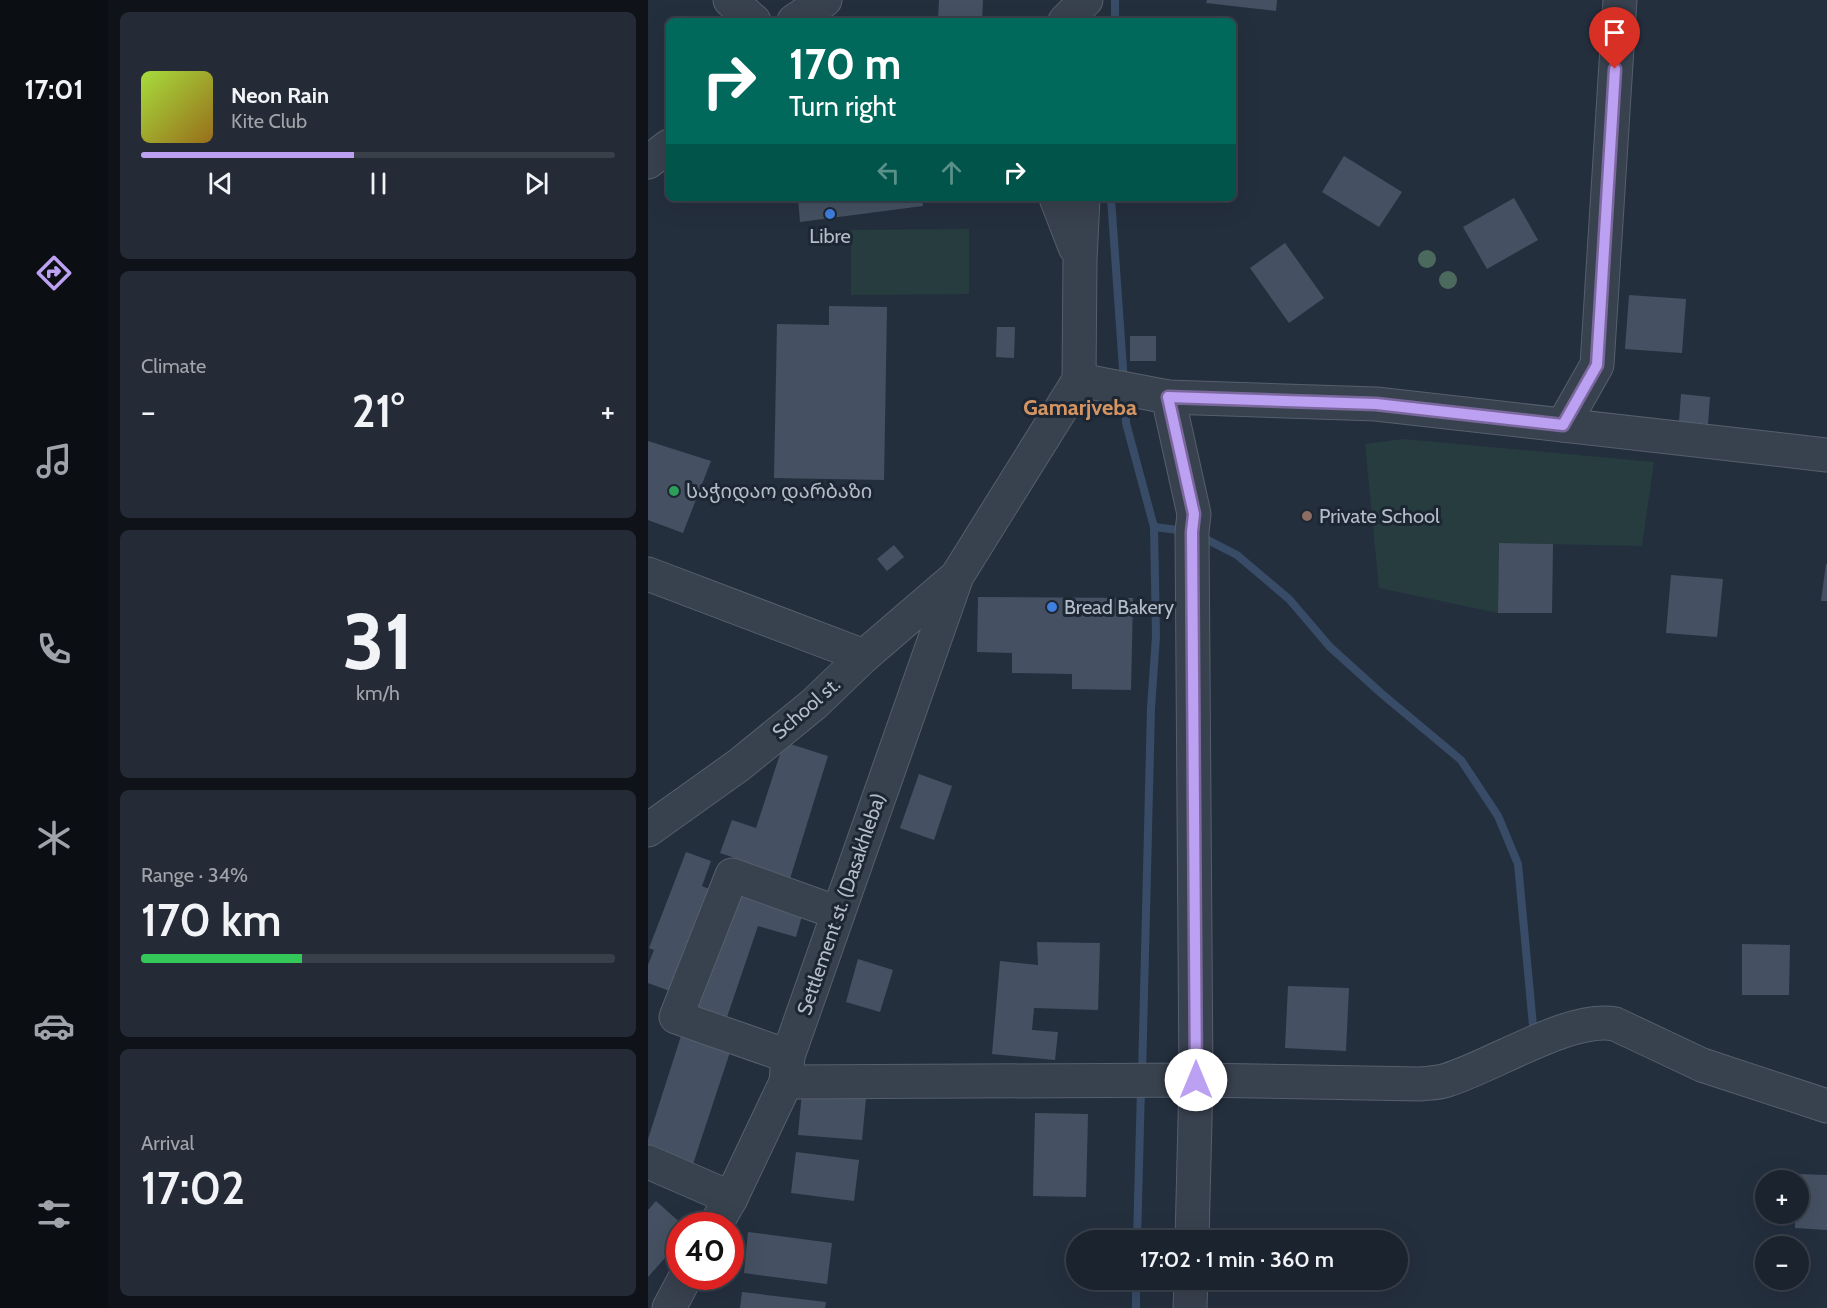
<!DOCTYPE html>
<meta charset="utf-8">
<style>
body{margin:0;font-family:Cabin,"Noto Sans Georgian",sans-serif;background:#242b36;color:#f1f3f6;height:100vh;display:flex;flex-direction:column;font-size:22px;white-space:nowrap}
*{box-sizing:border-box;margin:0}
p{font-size:20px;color:#a0a4aa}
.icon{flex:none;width:33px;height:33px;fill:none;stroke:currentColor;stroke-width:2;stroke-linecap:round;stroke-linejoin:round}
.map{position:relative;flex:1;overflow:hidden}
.side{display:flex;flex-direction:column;gap:12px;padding:12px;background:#0f1319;width:540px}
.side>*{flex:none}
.guide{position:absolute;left:18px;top:18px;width:570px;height:183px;border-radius:9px;box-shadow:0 6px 24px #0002,0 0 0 2px #39404a;background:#00695c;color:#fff;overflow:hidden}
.controls{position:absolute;left:1107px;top:1170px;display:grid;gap:12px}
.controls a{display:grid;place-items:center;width:54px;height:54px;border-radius:50%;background:#1b232e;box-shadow:0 6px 24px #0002,0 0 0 2px #39404a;font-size:30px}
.speed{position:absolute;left:18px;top:1212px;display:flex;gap:12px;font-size:30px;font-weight:700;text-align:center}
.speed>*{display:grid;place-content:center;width:78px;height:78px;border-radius:50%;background:#1b232e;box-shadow:0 6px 24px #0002,0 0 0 2px #39404a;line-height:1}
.speed .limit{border:9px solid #d22;background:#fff;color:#111}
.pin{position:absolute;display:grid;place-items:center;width:51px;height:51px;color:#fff;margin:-62px -26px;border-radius:50% 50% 50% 0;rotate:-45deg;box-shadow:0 0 6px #0007}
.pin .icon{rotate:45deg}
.me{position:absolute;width:66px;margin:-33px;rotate:0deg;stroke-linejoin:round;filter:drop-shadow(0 0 4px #0008)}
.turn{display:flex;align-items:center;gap:21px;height:126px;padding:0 24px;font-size:27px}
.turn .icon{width:78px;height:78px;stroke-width:2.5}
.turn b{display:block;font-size:42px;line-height:51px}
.lanes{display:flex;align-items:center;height:57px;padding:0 24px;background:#0003;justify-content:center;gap:30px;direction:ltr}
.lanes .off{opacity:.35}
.big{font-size:45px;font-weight:600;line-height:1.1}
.side .tile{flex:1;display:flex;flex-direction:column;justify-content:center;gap:9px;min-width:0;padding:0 21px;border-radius:9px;background:#242b36}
.side .dial{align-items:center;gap:0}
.dial b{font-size:78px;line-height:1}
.song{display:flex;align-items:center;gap:18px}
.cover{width:72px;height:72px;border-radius:9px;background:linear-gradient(135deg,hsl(80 70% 55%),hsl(40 70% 35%))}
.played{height:6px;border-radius:3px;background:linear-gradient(90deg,#bca0f2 45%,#39404a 45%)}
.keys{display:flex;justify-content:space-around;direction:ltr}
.heat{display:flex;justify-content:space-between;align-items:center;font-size:33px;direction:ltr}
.charge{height:9px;border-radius:4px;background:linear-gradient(90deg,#34c759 34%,#39404a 0)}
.trip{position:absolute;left:418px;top:1230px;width:342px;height:60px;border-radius:30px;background:#1b232e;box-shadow:0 6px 24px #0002,0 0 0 2px #39404a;font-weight:600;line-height:60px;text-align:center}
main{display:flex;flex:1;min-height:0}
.dock{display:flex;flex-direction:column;width:108px;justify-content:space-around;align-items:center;background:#0b0e12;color:#a0a4aa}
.dock .icon{width:42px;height:42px}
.dock .selected{color:#bca0f2}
.dock b{font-size:27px;color:#f1f3f6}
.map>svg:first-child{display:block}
.green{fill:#263c3f}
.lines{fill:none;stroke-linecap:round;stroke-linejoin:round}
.stream{stroke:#394c67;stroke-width:8}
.building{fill:#455162}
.minor-casing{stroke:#565f6c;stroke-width:35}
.minor{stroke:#38414e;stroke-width:33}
.tree{fill:#4b6a5d}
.route-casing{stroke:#7a689d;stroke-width:15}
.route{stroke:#bca0f2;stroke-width:10}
.shop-dot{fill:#3f7fe0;stroke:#1d2633;stroke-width:2}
.leisure-dot{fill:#2e9e5b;stroke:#1d2633;stroke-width:2}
.education-dot{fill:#8d6e63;stroke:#1d2633;stroke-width:2}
.labels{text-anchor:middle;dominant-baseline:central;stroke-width:6;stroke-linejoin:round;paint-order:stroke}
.poi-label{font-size:20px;fill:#b4bcc9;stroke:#1d2633;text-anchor:start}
.street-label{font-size:20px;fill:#b4bcc9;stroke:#1d2633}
.quarter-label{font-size:22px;font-weight:bold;fill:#d59563;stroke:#1d2633}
</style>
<main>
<nav class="dock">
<b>17:01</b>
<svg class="icon selected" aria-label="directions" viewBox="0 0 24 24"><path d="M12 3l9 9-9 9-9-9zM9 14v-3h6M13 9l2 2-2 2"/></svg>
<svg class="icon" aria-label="music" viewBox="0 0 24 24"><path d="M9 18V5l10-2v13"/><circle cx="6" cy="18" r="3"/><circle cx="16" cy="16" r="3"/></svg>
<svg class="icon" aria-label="phone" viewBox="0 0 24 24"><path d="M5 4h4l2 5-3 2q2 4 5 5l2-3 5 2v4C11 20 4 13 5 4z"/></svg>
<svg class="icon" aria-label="climate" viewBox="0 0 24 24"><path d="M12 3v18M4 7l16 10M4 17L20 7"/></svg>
<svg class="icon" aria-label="car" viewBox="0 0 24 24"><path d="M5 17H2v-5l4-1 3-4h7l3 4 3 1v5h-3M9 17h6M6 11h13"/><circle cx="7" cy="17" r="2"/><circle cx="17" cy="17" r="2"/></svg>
<svg class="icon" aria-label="filters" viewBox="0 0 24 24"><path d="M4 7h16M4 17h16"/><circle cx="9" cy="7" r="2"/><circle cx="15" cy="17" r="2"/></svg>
</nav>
<section class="side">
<div class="tile">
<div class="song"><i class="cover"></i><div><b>Neon Rain</b><p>Kite Club</p></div></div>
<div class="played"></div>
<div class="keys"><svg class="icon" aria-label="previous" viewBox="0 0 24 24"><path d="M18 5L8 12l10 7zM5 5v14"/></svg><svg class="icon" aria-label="pause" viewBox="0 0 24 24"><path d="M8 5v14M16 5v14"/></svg><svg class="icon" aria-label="next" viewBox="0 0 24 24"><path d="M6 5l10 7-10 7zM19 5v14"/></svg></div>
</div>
<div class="tile"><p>Climate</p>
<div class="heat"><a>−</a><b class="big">21°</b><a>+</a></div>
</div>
<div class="tile dial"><b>31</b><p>km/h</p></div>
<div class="tile"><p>Range · 34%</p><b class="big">170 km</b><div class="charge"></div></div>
<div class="tile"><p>Arrival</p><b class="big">17:02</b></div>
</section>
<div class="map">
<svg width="1179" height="1308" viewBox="0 0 1179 1308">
<rect width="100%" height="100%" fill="#242f3e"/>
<g class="green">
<polygon points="321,229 321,294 203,295 203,230"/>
<polygon points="755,439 1006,462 994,546 851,543 850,613 731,588 717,444"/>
</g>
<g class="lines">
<g class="stream">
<polyline points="467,21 467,0"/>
<polyline points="463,198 476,383"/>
<polyline points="477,396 478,423 506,527 508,636 503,708 494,1075"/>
<polyline points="506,527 538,531"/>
<polyline points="550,535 589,555 641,599 682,647 734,694 813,760 850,816 870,864 885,1026"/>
<polyline points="489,1240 493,1088"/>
<polyline points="488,1308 488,1280"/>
</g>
</g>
<g class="building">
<polygon points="291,0 335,0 334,21 290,21"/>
<polygon points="559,0 629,0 628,11 558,3"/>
<polygon points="696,156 754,192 731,227 674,192"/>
<polygon points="150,198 274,198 275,206 152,222"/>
<polygon points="866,198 890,240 839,269 815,227"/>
<polygon points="637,243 676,298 641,323 602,268"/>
<polygon points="981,295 1038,299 1034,353 977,349"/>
<polygon points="181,306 239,307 236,480 126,478 129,324 181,325"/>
<polygon points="349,327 367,327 366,358 348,357"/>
<rect x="482" y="336" width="26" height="25"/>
<polygon points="1033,394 1062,397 1060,424 1031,422"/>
<polygon points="0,441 63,461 35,533 0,520"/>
<polygon points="851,543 905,544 904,613 850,613"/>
<polygon points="246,545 256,557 239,571 229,559"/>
<polygon points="1178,564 1179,564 1179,601 1173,601"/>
<polygon points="1023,575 1075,579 1069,637 1018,633"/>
<polygon points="330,597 485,598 483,690 424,689 424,674 364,673 364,653 329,652"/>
<polygon points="136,742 180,756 141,882 95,867 96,861 72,853 84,820 108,828"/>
<polygon points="271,774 304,786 286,840 252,828"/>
<polygon points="38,852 63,861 54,886 61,889 27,993 0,983 0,965 6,950 1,948"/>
<polygon points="88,889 156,909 148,937 110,926 77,1023 46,1012"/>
<polygon points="389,942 452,943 450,1010 386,1008 384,1030 410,1032 407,1060 344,1054 352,961 390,965"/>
<polygon points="1094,944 1142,945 1141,995 1094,995"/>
<polygon points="210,959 245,970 232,1012 198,1002"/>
<polygon points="640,986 701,988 698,1051 637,1048"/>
<polygon points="33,1036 82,1052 45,1164 0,1150 0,1139"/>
<polygon points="154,1092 218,1098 214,1140 150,1135"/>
<polygon points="387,1113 440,1114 438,1197 385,1196"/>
<polygon points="148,1152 211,1160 206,1201 143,1193"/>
<polygon points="1149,1174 1179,1175 1179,1230 1147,1228 1147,1214 1150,1214"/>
<polygon points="8,1201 36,1226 32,1226 32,1241 0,1277 0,1210"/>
<polygon points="100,1232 184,1243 179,1284 96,1273"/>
<polygon points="94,1292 178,1302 177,1308 92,1308"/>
</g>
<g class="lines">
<defs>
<g id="minor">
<polyline points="82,0 106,21"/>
<polyline points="146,21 177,0"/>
<polyline points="417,21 438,0"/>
<polyline points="0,162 21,146"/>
<polyline points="408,198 427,247"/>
<polyline points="431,380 520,397 728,404 1179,455"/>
<polyline points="520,397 546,514 544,532 548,1080 544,1240"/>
<polyline points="915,425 949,365 972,0"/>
<polyline points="0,574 216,656"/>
<polyline points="0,830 91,765 166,704 216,656 308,577"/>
<polyline points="140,1056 28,1017 84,875 190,913"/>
<path d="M138,1082l410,-2 224,4c9,-1 19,-1 27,-4 46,-14 124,-65 168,-56l87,41 125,41"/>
<polyline points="0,1162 83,1198"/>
<polyline points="67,1226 83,1198 138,1082 140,1056 309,576 431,380 432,260 435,198"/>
<polyline points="21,1308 38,1276"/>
<polyline points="542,1308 543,1280"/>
</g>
</defs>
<use href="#minor" class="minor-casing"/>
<use href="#minor" class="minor"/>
</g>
<g class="tree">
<circle cx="779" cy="259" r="9"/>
<circle cx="800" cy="280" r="9"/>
</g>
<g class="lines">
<defs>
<polyline id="route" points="548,1080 544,532 546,514 520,397 728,404 915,425 949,365 967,69"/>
</defs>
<use href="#route" class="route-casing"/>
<use href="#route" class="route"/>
</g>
<g class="shop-dot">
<circle cx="182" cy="214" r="6"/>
<circle cx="404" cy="607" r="6"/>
</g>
<circle class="leisure-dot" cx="26" cy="491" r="6"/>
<circle class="education-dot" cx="659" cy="516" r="6"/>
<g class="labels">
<g class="poi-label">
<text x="182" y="236" text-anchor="middle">Libre</text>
<text x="38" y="491">საჭიდაო დარბაზი</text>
<text x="671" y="516">Private School</text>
<text x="416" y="607">Bread Bakery</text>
</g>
<g class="street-label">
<text transform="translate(158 708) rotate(-41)">School st.</text>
<text transform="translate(193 904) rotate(-71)">Settlement st. (Dasakhleba)</text>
</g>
<g class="quarter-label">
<text x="432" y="407">Gamarjveba</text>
</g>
</g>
</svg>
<div class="controls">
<a>+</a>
<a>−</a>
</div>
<div class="speed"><div class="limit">40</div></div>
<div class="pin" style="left:967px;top:69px;background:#d93025"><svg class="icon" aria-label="arrive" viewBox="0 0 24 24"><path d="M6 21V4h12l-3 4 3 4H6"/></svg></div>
<svg class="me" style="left:548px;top:1080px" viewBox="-20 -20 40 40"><circle r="19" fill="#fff"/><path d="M0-13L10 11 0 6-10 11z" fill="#bca0f2"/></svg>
<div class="trip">17:02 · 1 min · 360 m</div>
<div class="guide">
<div class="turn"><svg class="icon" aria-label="right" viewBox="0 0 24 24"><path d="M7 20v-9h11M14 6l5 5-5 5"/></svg><div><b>170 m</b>Turn right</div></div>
<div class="lanes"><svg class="icon off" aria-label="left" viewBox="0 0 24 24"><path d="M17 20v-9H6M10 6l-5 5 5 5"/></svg><svg class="icon off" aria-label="ahead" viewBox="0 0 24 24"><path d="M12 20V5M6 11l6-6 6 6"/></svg><svg class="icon" aria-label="right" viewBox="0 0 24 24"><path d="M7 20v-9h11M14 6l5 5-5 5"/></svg></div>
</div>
</div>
</main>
